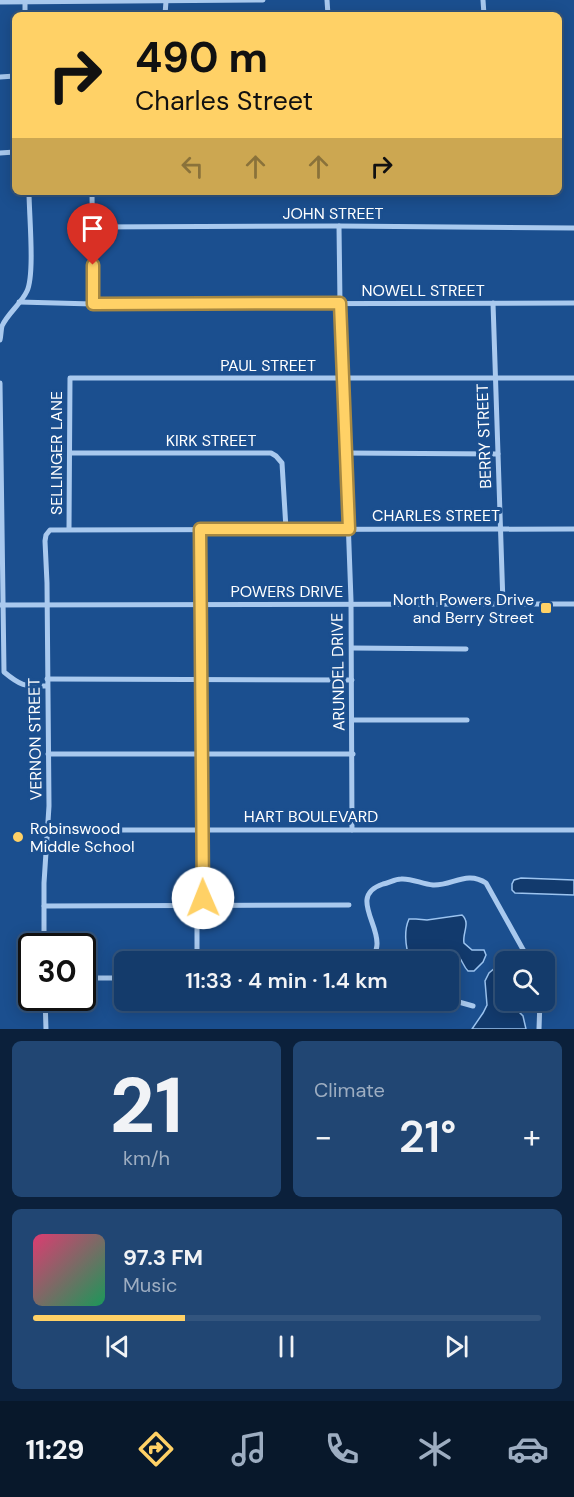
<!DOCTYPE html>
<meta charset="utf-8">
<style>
body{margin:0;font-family:"DM Sans",sans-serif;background:#214673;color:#f1f3f6;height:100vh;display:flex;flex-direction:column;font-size:22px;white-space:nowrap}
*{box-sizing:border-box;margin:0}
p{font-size:20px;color:#9dadc1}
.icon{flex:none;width:33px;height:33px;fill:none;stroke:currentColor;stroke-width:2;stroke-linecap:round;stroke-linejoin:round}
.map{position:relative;height:1029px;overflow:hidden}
.side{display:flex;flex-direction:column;gap:12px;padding:12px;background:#0b203b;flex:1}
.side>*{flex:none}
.top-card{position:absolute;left:12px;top:12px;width:550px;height:183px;border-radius:9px;box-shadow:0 3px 15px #0003,0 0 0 2px #33557e;background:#ffd166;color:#111;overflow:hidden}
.fabs{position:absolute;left:495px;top:951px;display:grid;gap:12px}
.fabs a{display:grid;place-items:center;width:60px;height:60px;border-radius:9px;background:#143b6b;box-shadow:0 3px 15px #0003,0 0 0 2px #33557e;font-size:30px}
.speed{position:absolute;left:18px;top:933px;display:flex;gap:12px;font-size:30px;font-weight:700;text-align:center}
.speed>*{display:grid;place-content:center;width:78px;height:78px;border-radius:50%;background:#143b6b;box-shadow:0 3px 15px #0003,0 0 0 2px #33557e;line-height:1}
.speed .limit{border:3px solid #111;border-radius:9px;background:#fff;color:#111}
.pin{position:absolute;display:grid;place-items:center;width:51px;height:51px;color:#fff;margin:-62px -26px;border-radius:50% 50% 50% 0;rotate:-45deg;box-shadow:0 0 6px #0007}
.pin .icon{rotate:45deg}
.me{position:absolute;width:66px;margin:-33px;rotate:359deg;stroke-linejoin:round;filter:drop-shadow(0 0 4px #0008)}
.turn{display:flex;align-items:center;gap:21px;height:126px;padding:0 24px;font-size:27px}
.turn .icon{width:78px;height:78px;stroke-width:2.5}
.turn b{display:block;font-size:42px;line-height:51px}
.lanes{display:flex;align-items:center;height:57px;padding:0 24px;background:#0003;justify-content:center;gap:30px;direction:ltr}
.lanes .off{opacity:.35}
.big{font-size:45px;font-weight:600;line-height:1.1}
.side .card{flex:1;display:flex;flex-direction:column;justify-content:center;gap:9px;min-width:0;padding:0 21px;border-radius:9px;background:#214673}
.side .dial{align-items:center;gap:0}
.dial b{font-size:78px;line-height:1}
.song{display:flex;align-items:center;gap:18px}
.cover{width:72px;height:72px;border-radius:9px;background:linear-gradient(135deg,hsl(340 70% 55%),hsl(150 70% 35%))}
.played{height:6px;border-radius:3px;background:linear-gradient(90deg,#ffd166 30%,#33557e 30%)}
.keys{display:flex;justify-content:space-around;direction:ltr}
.heat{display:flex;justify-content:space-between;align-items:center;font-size:33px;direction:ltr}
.side .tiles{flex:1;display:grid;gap:12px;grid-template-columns:1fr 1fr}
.card:last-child{grid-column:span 2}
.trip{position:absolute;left:114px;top:951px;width:345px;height:60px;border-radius:9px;background:#143b6b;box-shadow:0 3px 15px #0003,0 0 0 2px #33557e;font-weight:600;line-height:60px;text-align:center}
.dock{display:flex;height:96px;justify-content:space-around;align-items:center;background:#08182b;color:#9dadc1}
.dock .icon{width:42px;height:42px}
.dock .current{color:#ffd166}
.dock b{font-size:27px;color:#f1f3f6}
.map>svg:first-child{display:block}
.water{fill:#123a6d;stroke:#9cc4f0;stroke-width:1.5}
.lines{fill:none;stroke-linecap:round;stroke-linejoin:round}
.minor{stroke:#a9c9ee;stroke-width:5}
.route-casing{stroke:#a68842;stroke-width:15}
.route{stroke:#ffd166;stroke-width:10}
.poi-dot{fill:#ffd166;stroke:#1b4f8f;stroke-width:2}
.labels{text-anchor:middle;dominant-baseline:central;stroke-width:6;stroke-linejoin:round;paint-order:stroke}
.street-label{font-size:16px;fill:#fff;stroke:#1b4f8f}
.poi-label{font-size:16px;fill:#fff;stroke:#1b4f8f;text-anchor:end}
</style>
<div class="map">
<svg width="574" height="1029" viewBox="0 0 574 1029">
<rect width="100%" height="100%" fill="#1b4f8f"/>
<g class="water">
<polygon points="521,878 574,880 574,895 515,893 512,890 512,884 514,880"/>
<path d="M462,915c9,8 0,18 2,28l8,7h12l2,5 -3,7 -9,9h-6c-5,-5 -5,-10 -10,-15h-4l-10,5h-34c-4,-13 -7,-29 -1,-42h7l11,1z"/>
<polygon points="502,962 505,962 506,1000 515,1001 516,1009 523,1016 526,1029 472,1029 483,1013 487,1005 485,981 489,973"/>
</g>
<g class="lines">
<g class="minor">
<polyline points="25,0 25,15"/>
<polyline points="327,0 328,15"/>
<polyline points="483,0 484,15"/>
<polyline points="0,2 263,0"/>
<polyline points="165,15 166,1"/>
<polyline points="0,77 15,76"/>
<polyline points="0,153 15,152"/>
<polyline points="92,192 93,304"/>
<polyline points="339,226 340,303 351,600 352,830"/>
<polyline points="93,227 339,226 574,228"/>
<polyline points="19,302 93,304 574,303"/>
<polyline points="493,303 503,604"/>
<path d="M0,340c1,-4 1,-10 2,-14 6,-13 19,-22 25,-35 8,-17 2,-77 2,-99"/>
<path d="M0,383l4,289c18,15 21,14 43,14"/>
<polyline points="70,453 271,453 276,456 282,463 286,529"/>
<polyline points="346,453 498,454"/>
<polyline points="69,529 70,378 574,378"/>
<polyline points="0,605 574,604"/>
<polyline points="352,648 466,649"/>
<polyline points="47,679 352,680"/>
<polyline points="352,720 467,720"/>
<polyline points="48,754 353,754"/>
<polyline points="49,830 574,830"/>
<polyline points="44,906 349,905"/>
<polyline points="44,946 44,883 49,806 47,583 45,541 46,535 50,530 574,529"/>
<polyline points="197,962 197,914 203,898 200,529"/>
<path d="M372,962c2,-6 5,-12 5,-18 1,-22 -27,-49 6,-60 6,-1 12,-5 18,-5 10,-1 21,5 32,6 19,1 34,-15 53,-2l44,79"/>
<polyline points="82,978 124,978"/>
<polyline points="45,998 46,1029"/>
<polyline points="448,999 473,1006"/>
<path d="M380,1000c16,4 28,5 43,0"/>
<polyline points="539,1029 540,1000"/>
</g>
</g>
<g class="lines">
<defs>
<polyline id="route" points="93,265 93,304 340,303 349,529 200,529 203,898"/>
</defs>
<use href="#route" class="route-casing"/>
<use href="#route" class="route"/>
</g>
<g class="poi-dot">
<rect x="540" y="602" width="12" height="12" rx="3"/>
<circle cx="18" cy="837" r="6"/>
</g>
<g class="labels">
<g class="street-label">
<text x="333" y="213">JOHN STREET</text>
<text x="423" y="290">NOWELL STREET</text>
<text x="268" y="365">PAUL STREET</text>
<text transform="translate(484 436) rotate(-92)">BERRY STREET</text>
<text x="211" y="440">KIRK STREET</text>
<text transform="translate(56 453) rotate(-90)">SELLINGER LANE</text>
<text x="436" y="515">CHARLES STREET</text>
<text x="287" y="591">POWERS DRIVE</text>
<text transform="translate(338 672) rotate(-91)">ARUNDEL DRIVE</text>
<text transform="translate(35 739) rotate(-91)">VERNON STREET</text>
<text x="311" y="816">HART BOULEVARD</text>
</g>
<g class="poi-label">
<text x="534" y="599">North Powers Drive<tspan x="534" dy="18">and Berry Street</tspan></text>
<text x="30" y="828" text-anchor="start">Robinswood<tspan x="30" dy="18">Middle School</tspan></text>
</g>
</g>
</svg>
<div class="fabs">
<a><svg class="icon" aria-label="search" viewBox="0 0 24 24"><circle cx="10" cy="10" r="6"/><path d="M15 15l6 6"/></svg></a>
</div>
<div class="speed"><div class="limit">30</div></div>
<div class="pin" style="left:93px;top:265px;background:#d93025"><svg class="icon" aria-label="arrive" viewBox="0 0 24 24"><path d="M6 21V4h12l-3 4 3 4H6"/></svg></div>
<svg class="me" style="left:203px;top:898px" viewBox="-20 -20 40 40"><circle r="19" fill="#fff"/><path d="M0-13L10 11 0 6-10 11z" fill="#ffd166"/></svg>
<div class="trip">11:33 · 4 min · 1.4 km</div>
<div class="top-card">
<div class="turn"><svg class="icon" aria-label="right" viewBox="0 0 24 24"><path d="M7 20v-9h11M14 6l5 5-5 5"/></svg><div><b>490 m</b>Charles Street</div></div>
<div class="lanes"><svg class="icon off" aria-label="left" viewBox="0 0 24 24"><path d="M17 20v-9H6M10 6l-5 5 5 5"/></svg><svg class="icon off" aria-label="ahead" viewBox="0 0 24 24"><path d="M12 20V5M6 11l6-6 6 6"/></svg><svg class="icon off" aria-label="ahead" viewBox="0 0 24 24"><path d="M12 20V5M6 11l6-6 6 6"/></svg><svg class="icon" aria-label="right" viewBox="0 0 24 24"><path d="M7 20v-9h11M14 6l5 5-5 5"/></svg></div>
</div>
</div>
<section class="side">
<div class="tiles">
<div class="card dial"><b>21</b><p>km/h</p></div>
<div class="card"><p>Climate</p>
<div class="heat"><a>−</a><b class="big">21°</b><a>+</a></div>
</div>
<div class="card">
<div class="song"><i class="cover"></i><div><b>97.3 FM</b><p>Music</p></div></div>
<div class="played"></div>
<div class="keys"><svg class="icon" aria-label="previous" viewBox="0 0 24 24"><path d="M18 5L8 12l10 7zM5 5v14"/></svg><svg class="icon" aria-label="pause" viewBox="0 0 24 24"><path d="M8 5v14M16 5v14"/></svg><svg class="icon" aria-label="next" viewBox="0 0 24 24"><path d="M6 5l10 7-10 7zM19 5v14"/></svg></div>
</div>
</div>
</section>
<nav class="dock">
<b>11:29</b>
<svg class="icon current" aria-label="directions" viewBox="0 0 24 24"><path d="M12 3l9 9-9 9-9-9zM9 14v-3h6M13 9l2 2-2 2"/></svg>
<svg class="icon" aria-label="music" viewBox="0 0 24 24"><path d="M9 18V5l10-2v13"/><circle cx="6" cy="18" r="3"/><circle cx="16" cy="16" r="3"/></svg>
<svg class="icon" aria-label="phone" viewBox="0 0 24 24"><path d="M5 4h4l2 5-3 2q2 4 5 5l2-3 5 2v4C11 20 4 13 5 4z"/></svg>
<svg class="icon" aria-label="climate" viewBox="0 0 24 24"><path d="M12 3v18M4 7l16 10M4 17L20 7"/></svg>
<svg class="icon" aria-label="car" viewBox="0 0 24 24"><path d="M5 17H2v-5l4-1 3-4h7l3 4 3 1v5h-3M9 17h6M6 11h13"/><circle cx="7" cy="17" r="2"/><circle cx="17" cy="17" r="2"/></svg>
</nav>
